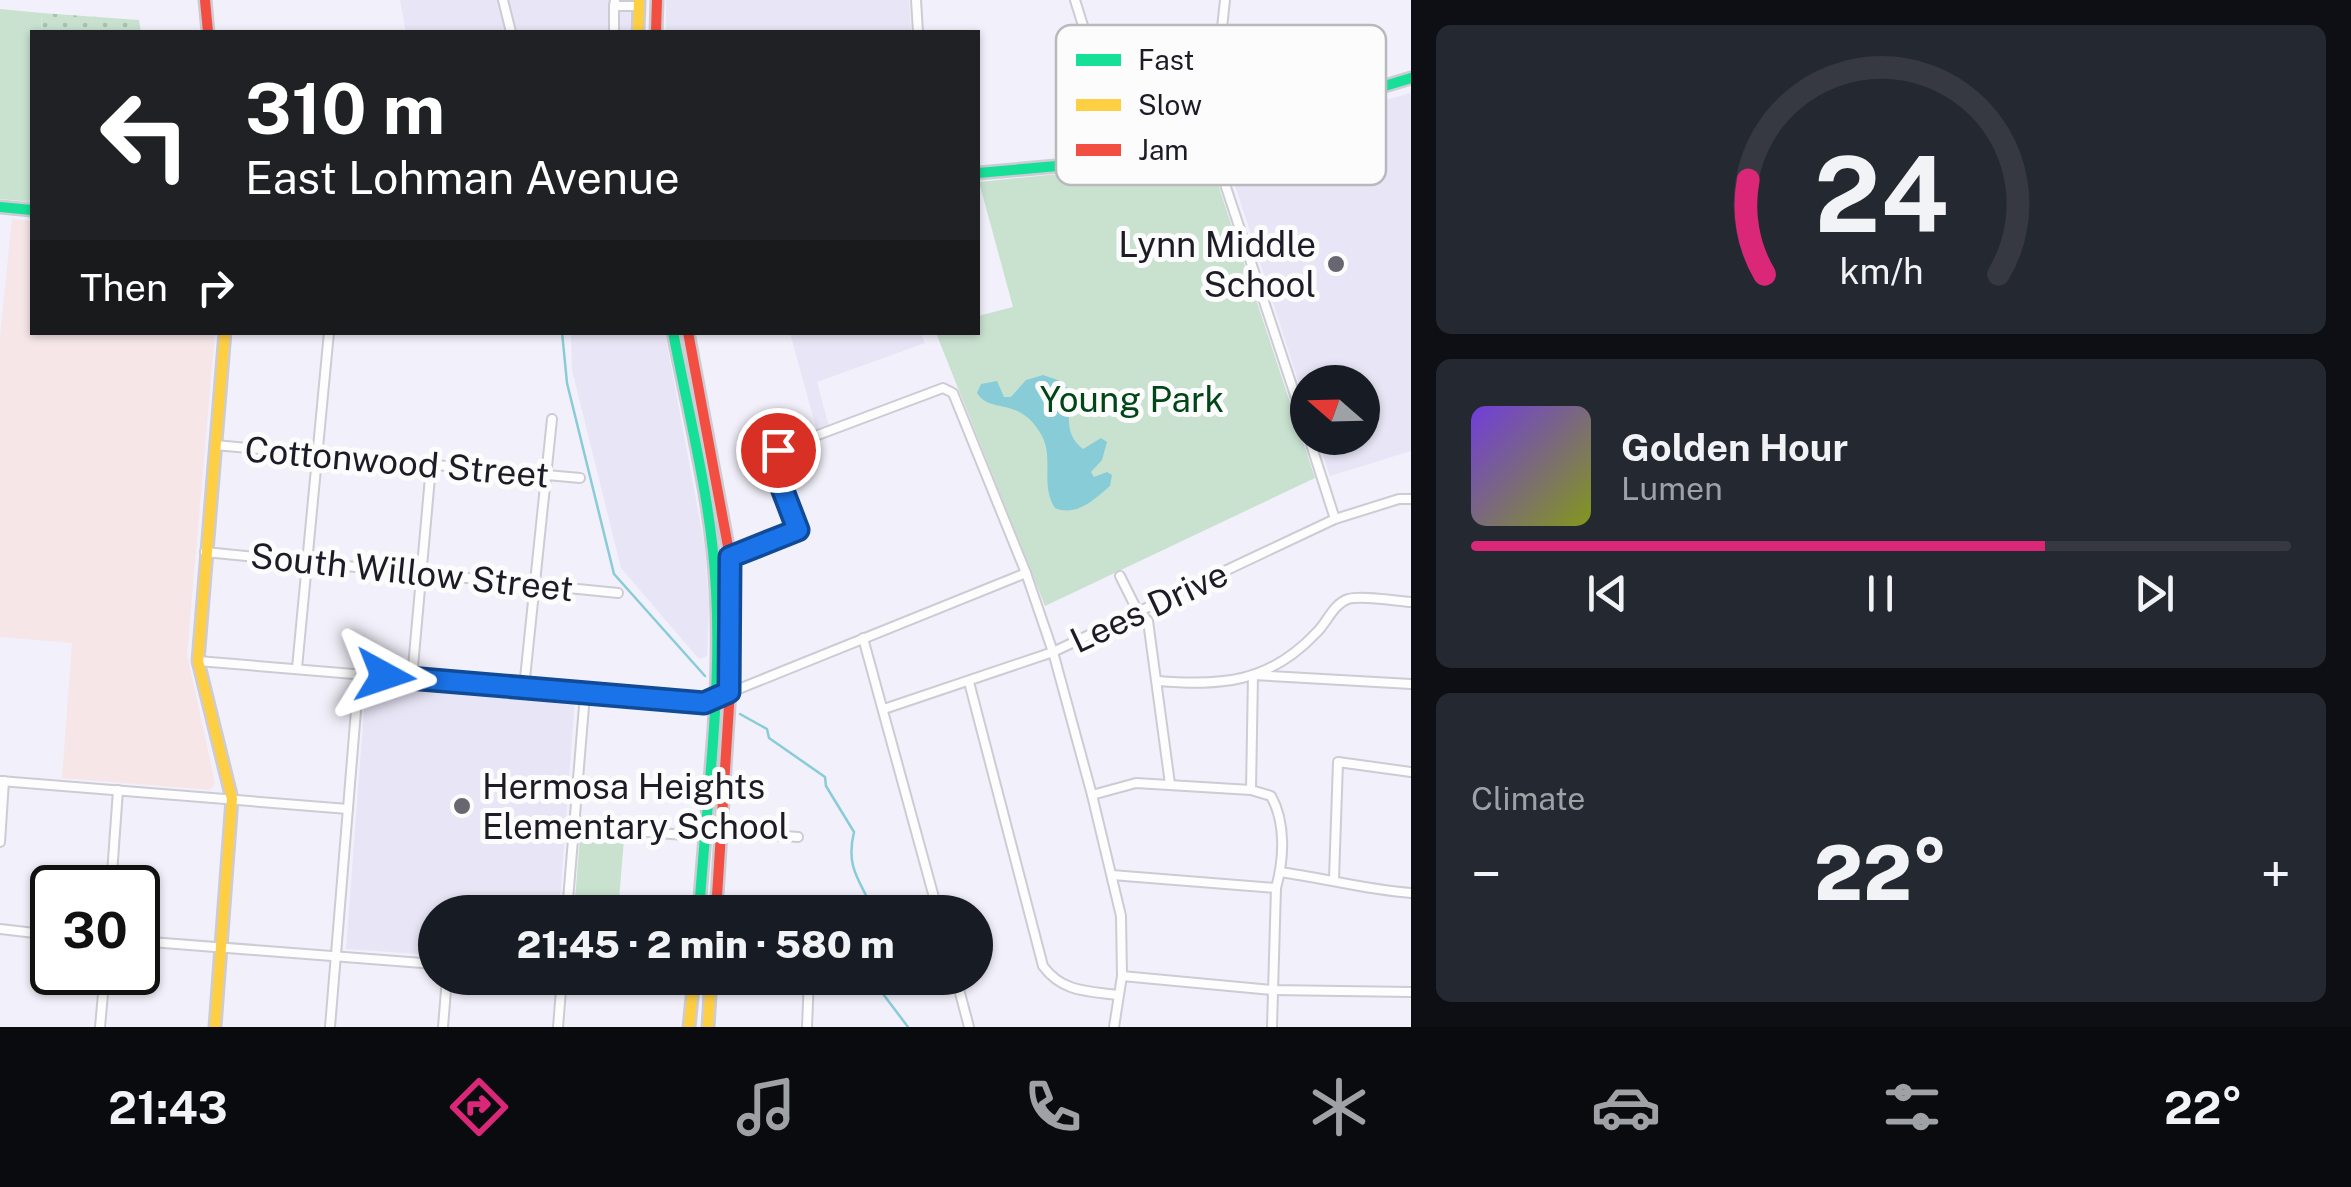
<!DOCTYPE html>
<meta charset="utf-8">
<style>
body{margin:0;font-family:"Public Sans",sans-serif;background:#242831;color:#f1f3f6;height:100vh;display:flex;flex-direction:column;font-size:38px;white-space:nowrap}
*{box-sizing:border-box;margin:0}
p{font-size:32px;color:#9ea1a6}
.icon{flex:none;width:55px;height:55px;fill:none;stroke:currentColor;stroke-width:2;stroke-linecap:round;stroke-linejoin:round}
.map{position:relative;flex:1;overflow:hidden}
.sheet{display:flex;flex-direction:column;gap:25px;padding:25px;background:#0d0f14;width:940px}
.sheet>*{flex:none}
.banner{position:absolute;left:30px;top:30px;width:950px;height:305px;border-radius:0px;box-shadow:0 2px 8px #0004;background:#202124;color:#fff;overflow:hidden}
.needle{width:65px;rotate:290deg}
.fabs{position:absolute;left:1290px;top:365px;display:grid;gap:20px}
.fabs a{display:grid;place-items:center;width:90px;height:90px;border-radius:50%;background:#171b24;box-shadow:0 2px 8px #0004;font-size:50px}
.speed{position:absolute;left:30px;top:865px;display:flex;gap:20px;font-size:50px;font-weight:700;text-align:center}
.speed>*{display:grid;place-content:center;width:130px;height:130px;border-radius:50%;background:#171b24;box-shadow:0 2px 8px #0004;line-height:1}
.speed .limit{border:5px solid #111;border-radius:15px;background:#fff;color:#111}
.pin{position:absolute;display:grid;place-items:center;width:85px;height:85px;color:#fff;margin:-42px;border:5px solid #fff;border-radius:50%;box-shadow:0 2px 10px #0007}
.me{position:absolute;width:110px;margin:-55px;rotate:95deg;stroke-linejoin:round;filter:drop-shadow(0 0 8px #0008)}
.turn{display:flex;align-items:center;gap:35px;height:210px;padding:0 50px;font-size:45px}
.turn .icon{width:130px;height:130px;stroke-width:2.5}
.turn b{display:block;font-size:70px;line-height:85px}
.then{display:flex;align-items:center;height:95px;padding:0 50px;background:#0003;gap:20px;font-size:38px}
.big{font-size:75px;font-weight:800;line-height:1.1}
.sheet .tile{flex:1;display:flex;flex-direction:column;justify-content:center;gap:15px;min-width:0;padding:0 35px;border-radius:15px;background:#242831}
.sheet .dial{align-items:center;gap:0}
.dial svg{height:260px;overflow:visible;fill:none;stroke:#363941;stroke-width:7;stroke-linecap:round;text-anchor:middle}
.dial text{fill:#f1f3f6;stroke:none}
.song{display:flex;align-items:center;gap:30px}
.cover{width:120px;height:120px;border-radius:15px;background:linear-gradient(135deg,hsl(260 70% 55%),hsl(70 70% 35%))}
.played{height:10px;border-radius:5px;background:linear-gradient(90deg,#db2777 70%,#363941 70%)}
.keys{display:flex;justify-content:space-around;direction:ltr}
.heat{display:flex;justify-content:space-between;align-items:center;font-size:55px;direction:ltr}
.trip{position:absolute;left:418px;top:895px;width:575px;height:100px;border-radius:50px;background:#171b24;box-shadow:0 2px 8px #0004;font-weight:800;line-height:100px;text-align:center}
.menu{display:flex;height:160px;justify-content:space-around;align-items:center;background:#090b0e;color:#9ea1a6}
.menu .icon{width:70px;height:70px}
.menu .on{color:#db2777}
.menu b{font-size:45px;color:#f1f3f6}
main{display:flex;flex:1;min-height:0}
.map>svg:first-child{display:block}
.built{fill:#e8e5f6}
.industrial{fill:#f6e6e8}
.grass{fill:url(#grass-dots)}
.park{fill:#c9e2d0}
.water{fill:#88ccd8}
.lines{fill:none;stroke-linecap:round;stroke-linejoin:round}
.stream{stroke:#88ccd8;stroke-width:2.5}
.street-casing{stroke:#cdcbd4;stroke-width:12}
.fast-casing{stroke:#cdcbd4;stroke-width:15}
.slow-casing{stroke:#cdcbd4;stroke-width:15}
.jam-casing{stroke:#cdcbd4;stroke-width:15}
.street{stroke:#fdfdfe;stroke-width:8}
.fast{stroke:#16e098;stroke-width:10}
.slow{stroke:#ffcf43;stroke-width:10}
.jam{stroke:#f24e42;stroke-width:10}
.route-casing{stroke:#114b97;stroke-width:25}
.route{stroke:#1a73e8;stroke-width:18}
.poi-dot{fill:#686670;stroke:#fcfcfc;stroke-width:4}
.labels{text-anchor:middle;dominant-baseline:central;stroke-width:10;stroke-linejoin:round;paint-order:stroke}
.poi-label{font-size:35px;fill:#1d1b26;stroke:#fcfcfc;text-anchor:end}
.park-label{font-size:35px;fill:#004617;stroke:#fcfcfc}
.street-label{font-size:35px;fill:#1d1b26;stroke:#fcfcfc}
.key{fill:#fcfcfc;stroke:#b9b8bc;stroke-width:2.5}
.key-label{font-size:28px;fill:#1d1b26}
</style>
<main>
<div class="map">
<svg width="1411" height="1027" viewBox="0 0 1411 1027">
<defs>
<pattern id="grass-dots" width="8" height="8" patternUnits="userSpaceOnUse" patternTransform="scale(2.5)"><rect width="8" height="8" fill="#c9e2d0"/><path d="M2 2h.1M6 6h.1" fill="none" stroke="#acc1b2" stroke-width="1.8" stroke-linecap="round"/></pattern>
</defs>
<rect width="100%" height="100%" fill="#f2f0fa"/>
<g class="built">
<polygon points="400,0 631,0 630,32 406,32"/>
<polygon points="666,0 909,0 911,32 666,32"/>
<polygon points="1411,93 1411,451 1330,476 1317,438 1362,438 1362,382 1308,382 1307,408 1222,145"/>
<polygon points="571,333 665,333 705,548 709,606 707,656 699,659 621,568 572,370"/>
<polygon points="790,333 920,333 925,343 817,382 829,427 817,431"/>
<polygon points="366,684 575,699 559,912 435,912 435,955 346,949"/>
</g>
<polygon class="industrial" points="12,219 32,221 32,332 215,333 187,654 215,783 210,790 62,778 72,643 0,637 0,336"/>
<polygon class="grass" points="42,13 139,20 141,32 41,32"/>
<g class="park">
<polygon points="0,9 42,13 41,32 32,32 32,202 0,199"/>
<polygon points="1206,148 1315,478 1045,606 936,333 978,332 978,316 1013,307 979,182 1127,167"/>
<polygon points="580,836 624,839 618,912 574,912"/>
</g>
<path class="water" d="M1043,375l15,5 12,10c1,23 -8,43 13,59l18,-11 6,4 -5,18 -11,12 3,5 13,-5 5,3 -2,11c-16,14 -34,31 -55,22 -15,-22 -1,-49 -13,-72 -22,-41 -51,-21 -65,-43l4,-9 16,-3 7,16h7l15,-17z"/>
<g class="lines">
<g class="stream">
<polyline points="562,332 567,383 614,574 705,676"/>
<path d="M740,714l27,15 2,9 56,39 1,9 28,46c-9,37 7,49 20,80"/>
<polyline points="871,978 908,1027"/>
</g>
<defs>
<g id="street">
<polyline points="503,0 511,32"/>
<polyline points="615,0 614,6 639,6"/>
<polyline points="916,0 918,32"/>
<polyline points="1075,0 1125,160"/>
<polyline points="1225,0 1210,139 1308,434"/>
<polyline points="614,32 614,6"/>
<polyline points="1309,438 1335,519"/>
<polyline points="215,445 580,478"/>
<polyline points="205,552 618,593"/>
<polyline points="730,557 798,530 773,462 778,450 943,388 953,393 1026,573 1053,652 1092,795 1121,916 1122,976 1114,1027"/>
<polyline points="1120,576 1138,612 1148,621 1170,784"/>
<polyline points="863,638 938,912"/>
<polyline points="198,661 704,703 1026,573"/>
<polyline points="297,668 329,332"/>
<polyline points="412,678 431,466"/>
<path d="M1158,681c64,5 111,2 158,-48 11,-10 17,-29 32,-34 14,-4 48,2 63,3"/>
<path d="M969,682l74,284c19,26 44,25 74,29"/>
<polyline points="524,688 552,419"/>
<polyline points="884,709 1053,652 1335,519 1399,499 1411,499"/>
<polyline points="0,781 348,809"/>
<polyline points="1092,795 1136,783 1251,790"/>
<polyline points="574,826 720,838"/>
<polyline points="722,831 798,837"/>
<polyline points="0,842 4,781"/>
<path d="M1280,872c44,6 87,18 131,21"/>
<polyline points="1112,875 1276,888"/>
<polyline points="1334,879 1338,762 1411,772"/>
<polyline points="111,888 118,790"/>
<polyline points="567,912 585,694"/>
<polyline points="0,929 52,935"/>
<polyline points="138,941 435,964"/>
<polyline points="1122,976 1272,990 1411,992"/>
<polyline points="618,978 710,984"/>
<polyline points="956,978 969,1027"/>
<polyline points="100,1027 105,972"/>
<polyline points="330,1027 359,674"/>
<polyline points="443,1027 447,978"/>
<polyline points="558,1027 562,978"/>
<polyline points="807,1027 809,978"/>
<path d="M1272,1027l4,-139c8,-29 10,-65 -5,-92l-20,-6 2,-115 158,9"/>
</g>
<g id="fast">
<polyline points="978,173 1125,160 1210,139 1411,78"/>
<polyline points="0,207 32,210"/>
<path d="M673,332c16,84 39,172 43,258 6,106 -10,216 -17,322"/>
</g>
<g id="slow">
<polyline points="638,32 639,0"/>
<polyline points="215,1027 232,799 198,661 225,332"/>
<polyline points="689,1027 694,978"/>
<polyline points="708,1027 711,978"/>
</g>
<g id="jam">
<polyline points="205,0 208,32"/>
<polyline points="656,32 657,0"/>
<polyline points="688,332 730,557 730,690 716,912"/>
</g>
</defs>
<use href="#street" class="street-casing"/>
<use href="#fast" class="fast-casing"/>
<use href="#slow" class="slow-casing"/>
<use href="#jam" class="jam-casing"/>
<use href="#street" class="street"/>
<use href="#fast" class="fast"/>
<use href="#slow" class="slow"/>
<use href="#jam" class="jam"/>
</g>
<g class="lines">
<defs>
<polyline id="route" points="385,676 704,703 729,692 730,557 798,530 772,462 778,450"/>
</defs>
<use href="#route" class="route-casing"/>
<use href="#route" class="route"/>
</g>
<g class="poi-dot">
<circle cx="1336" cy="264" r="10"/>
<circle cx="462" cy="806" r="10"/>
</g>
<g class="labels">
<g class="poi-label">
<text x="1316" y="244">Lynn Middle<tspan x="1316" dy="40">School</tspan></text>
<text x="482" y="786" text-anchor="start">Hermosa Heights<tspan x="482" dy="40">Elementary School</tspan></text>
</g>
<g class="park-label">
<text x="1132" y="399">Young Park</text>
</g>
<g class="street-label">
<text transform="translate(397 462) rotate(5)">Cottonwood Street</text>
<text transform="translate(412 572) rotate(6)">South Willow Street</text>
<text transform="translate(1149 607) rotate(-25)">Lees Drive</text>
</g>
</g>
<rect x="1056" y="25" width="330" height="160" rx="15" class="key"/>
<rect x="1076" y="54" width="45" height="12" fill="#16e098"/>
<rect x="1076" y="99" width="45" height="12" fill="#ffcf43"/>
<rect x="1076" y="144" width="45" height="12" fill="#f24e42"/>
<g class="key-label">
<text x="1138" y="70">Fast</text>
<text x="1138" y="115">Slow</text>
<text x="1138" y="160">Jam</text>
</g>
</svg>
<div class="fabs">
<a><svg class="needle" viewBox="-14 -14 28 28"><path d="M0-13l5 13h-10z" fill="#e53935"/><path d="M0 13l5-13h-10z" fill="#9ea1a6"/></svg></a>
</div>
<div class="speed"><div class="limit">30</div></div>
<div class="pin" style="left:778px;top:450px;background:#d93025"><svg class="icon" aria-label="arrive" viewBox="0 0 24 24"><path d="M6 21V4h12l-3 4 3 4H6"/></svg></div>
<svg class="me" style="left:385px;top:676px" viewBox="-20 -20 40 40"><path d="M0-17L14 15 0 8-14 15z" fill="#1a73e8" stroke="#fff" stroke-width="4"/></svg>
<div class="trip">21:45 · 2 min · 580 m</div>
<div class="banner">
<div class="turn"><svg class="icon" aria-label="left" viewBox="0 0 24 24"><path d="M17 20v-9H6M10 6l-5 5 5 5"/></svg><div><b>310 m</b>East Lohman Avenue</div></div>
<div class="then">Then<svg class="icon" aria-label="right" viewBox="0 0 24 24"><path d="M7 20v-9h11M14 6l5 5-5 5"/></svg></div>
</div>
</div>
<section class="sheet">
<div class="tile dial"><svg viewBox="0 0 100 80">
<path d="M14 69A42 42 0 1 1 86 69"/>
<path d="M14 69A42 42 0 0 1 9 40" stroke="#db2777"/>
<text x="50" y="56" font-size="32" font-weight="700">24</text>
<text x="50" y="72" font-size="11">km/h</text>
</svg></div>
<div class="tile">
<div class="song"><i class="cover"></i><div><b>Golden Hour</b><p>Lumen</p></div></div>
<div class="played"></div>
<div class="keys"><svg class="icon" aria-label="previous" viewBox="0 0 24 24"><path d="M18 5L8 12l10 7zM5 5v14"/></svg><svg class="icon" aria-label="pause" viewBox="0 0 24 24"><path d="M8 5v14M16 5v14"/></svg><svg class="icon" aria-label="next" viewBox="0 0 24 24"><path d="M6 5l10 7-10 7zM19 5v14"/></svg></div>
</div>
<div class="tile"><p>Climate</p>
<div class="heat"><a>−</a><b class="big">22°</b><a>+</a></div>
</div>
</section>
</main>
<nav class="menu">
<b>21:43</b>
<svg class="icon on" aria-label="directions" viewBox="0 0 24 24"><path d="M12 3l9 9-9 9-9-9zM9 14v-3h6M13 9l2 2-2 2"/></svg>
<svg class="icon" aria-label="music" viewBox="0 0 24 24"><path d="M9 18V5l10-2v13"/><circle cx="6" cy="18" r="3"/><circle cx="16" cy="16" r="3"/></svg>
<svg class="icon" aria-label="phone" viewBox="0 0 24 24"><path d="M5 4h4l2 5-3 2q2 4 5 5l2-3 5 2v4C11 20 4 13 5 4z"/></svg>
<svg class="icon" aria-label="climate" viewBox="0 0 24 24"><path d="M12 3v18M4 7l16 10M4 17L20 7"/></svg>
<svg class="icon" aria-label="car" viewBox="0 0 24 24"><path d="M5 17H2v-5l4-1 3-4h7l3 4 3 1v5h-3M9 17h6M6 11h13"/><circle cx="7" cy="17" r="2"/><circle cx="17" cy="17" r="2"/></svg>
<svg class="icon" aria-label="filters" viewBox="0 0 24 24"><path d="M4 7h16M4 17h16"/><circle cx="9" cy="7" r="2"/><circle cx="15" cy="17" r="2"/></svg>
<b>22°</b>
</nav>
